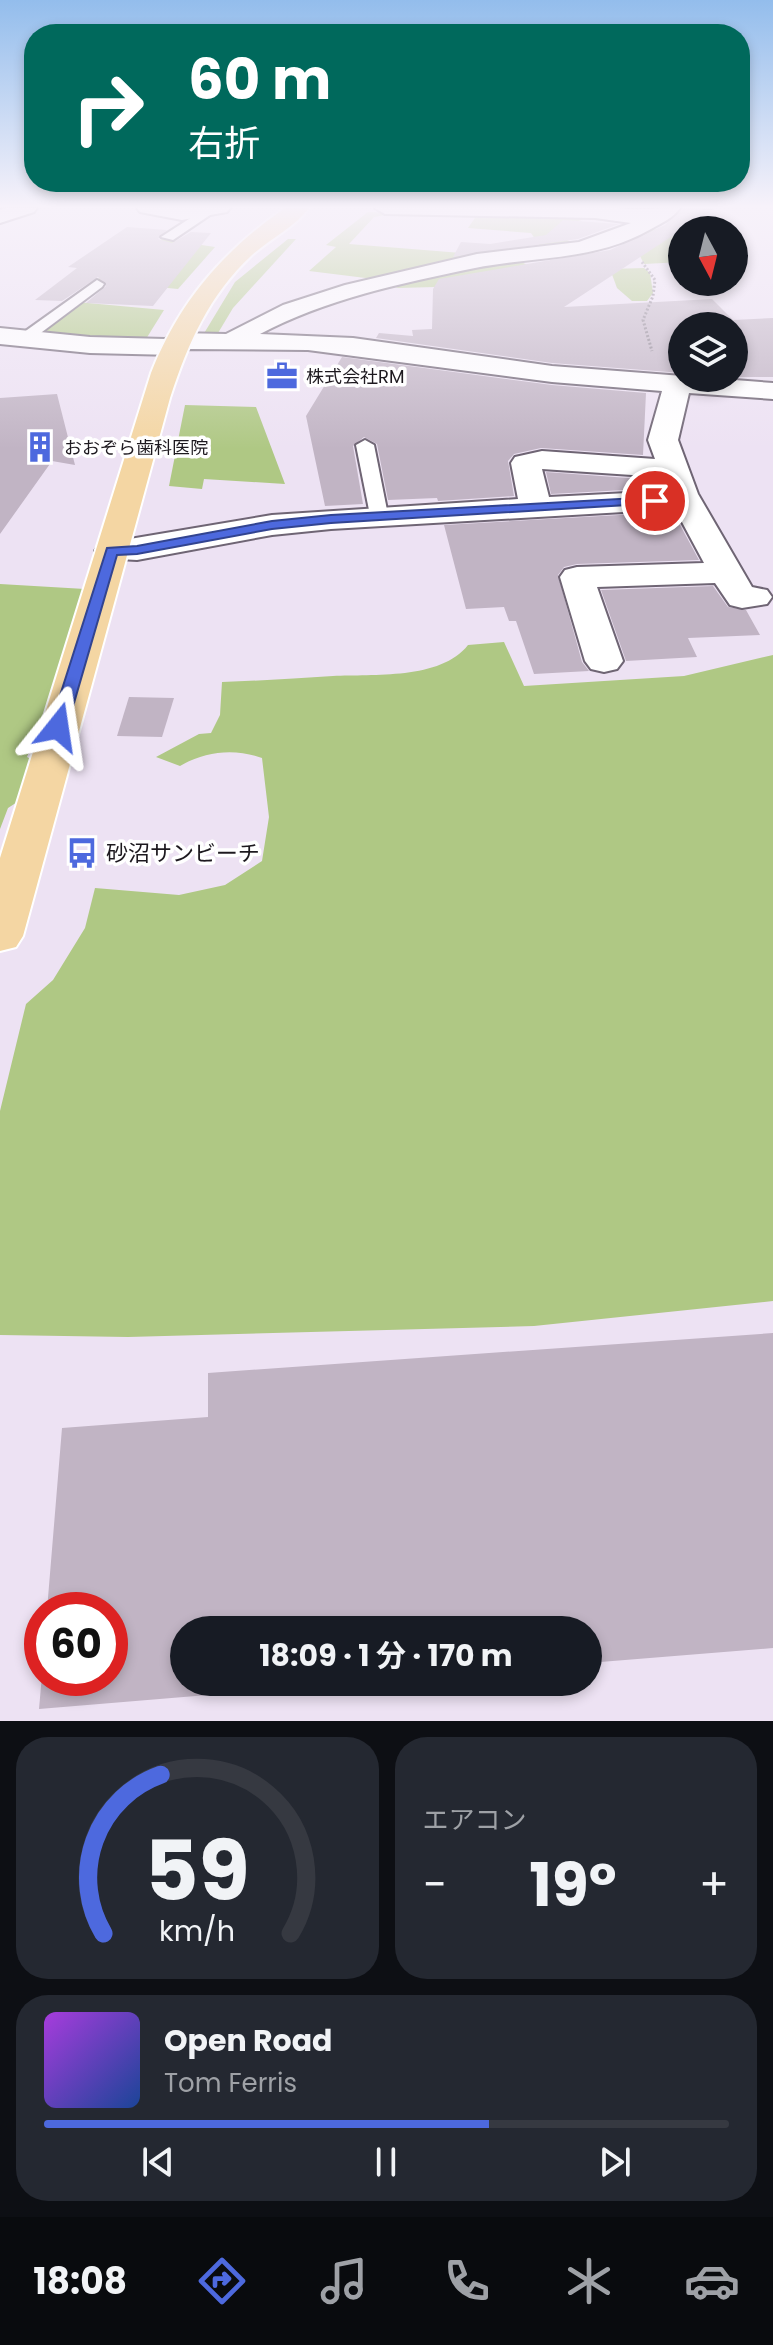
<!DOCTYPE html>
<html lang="ja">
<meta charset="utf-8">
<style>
body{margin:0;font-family:Poppins,"Noto Sans JP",sans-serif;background:#242831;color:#f1f3f6;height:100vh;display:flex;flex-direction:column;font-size:30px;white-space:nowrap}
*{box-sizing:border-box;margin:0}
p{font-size:26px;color:#9ea1a6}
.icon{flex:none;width:44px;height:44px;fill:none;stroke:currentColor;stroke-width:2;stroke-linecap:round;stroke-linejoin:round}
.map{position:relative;height:1721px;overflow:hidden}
.side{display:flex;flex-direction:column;gap:16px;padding:16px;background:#0d0f14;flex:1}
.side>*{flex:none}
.hud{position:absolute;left:24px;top:24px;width:726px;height:168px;border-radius:32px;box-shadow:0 4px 12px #0003;background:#00695c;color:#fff;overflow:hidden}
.needle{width:52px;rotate:173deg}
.buttons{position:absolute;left:668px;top:216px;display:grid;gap:16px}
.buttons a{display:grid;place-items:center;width:80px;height:80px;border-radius:50%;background:#171b24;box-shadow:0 4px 12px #0003;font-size:40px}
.speed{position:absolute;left:24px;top:1592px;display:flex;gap:16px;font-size:40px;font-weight:700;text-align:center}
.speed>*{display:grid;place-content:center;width:104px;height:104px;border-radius:50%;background:#171b24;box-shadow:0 4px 12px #0003;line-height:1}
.speed .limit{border:12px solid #d22;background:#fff;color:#111}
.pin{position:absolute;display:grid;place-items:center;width:68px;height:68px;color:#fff;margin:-34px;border:4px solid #fff;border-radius:50%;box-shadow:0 2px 8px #0007}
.me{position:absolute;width:88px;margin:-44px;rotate:15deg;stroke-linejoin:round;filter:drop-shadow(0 0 6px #0008)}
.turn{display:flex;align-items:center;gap:28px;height:168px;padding:0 32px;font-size:36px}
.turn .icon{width:104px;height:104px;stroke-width:2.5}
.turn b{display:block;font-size:56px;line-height:68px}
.big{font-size:60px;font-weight:700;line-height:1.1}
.side .widget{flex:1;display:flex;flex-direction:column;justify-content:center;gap:12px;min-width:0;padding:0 28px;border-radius:32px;background:#242831}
.side .dial{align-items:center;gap:0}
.dial svg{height:208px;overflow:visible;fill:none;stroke:#363941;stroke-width:7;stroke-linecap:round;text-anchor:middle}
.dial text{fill:#f1f3f6;stroke:none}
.song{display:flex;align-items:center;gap:24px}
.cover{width:96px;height:96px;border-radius:12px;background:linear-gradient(135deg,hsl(280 70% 55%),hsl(220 70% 35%))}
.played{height:8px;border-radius:4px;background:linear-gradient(90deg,#4d69de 65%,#363941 65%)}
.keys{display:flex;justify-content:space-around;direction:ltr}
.heat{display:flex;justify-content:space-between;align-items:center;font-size:44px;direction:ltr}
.side .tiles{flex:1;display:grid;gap:16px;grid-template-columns:1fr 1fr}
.widget:last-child{grid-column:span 2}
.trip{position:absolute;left:170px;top:1616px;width:432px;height:80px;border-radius:40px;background:#171b24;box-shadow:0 4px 12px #0003;font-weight:700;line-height:80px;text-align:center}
.tabs{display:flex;height:128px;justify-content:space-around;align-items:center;background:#090b0e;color:#9ea1a6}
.tabs .icon{width:56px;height:56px}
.tabs .selected{color:#4d69de}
.tabs b{font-size:36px;color:#f1f3f6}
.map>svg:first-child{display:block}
.green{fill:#afc884}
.building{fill:#c1b4c4}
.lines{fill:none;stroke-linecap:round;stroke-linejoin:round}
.service-casing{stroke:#6f6574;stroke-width:4}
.minor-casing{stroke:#6f6574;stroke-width:4}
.primary-casing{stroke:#fff;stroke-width:4}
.path{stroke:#89818d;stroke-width:3;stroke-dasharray:2 2;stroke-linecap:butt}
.service{fill:#fff;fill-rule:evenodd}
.minor{fill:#fff;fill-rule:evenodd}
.primary{fill:#f4d6a3;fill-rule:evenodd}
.route{fill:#4d69de;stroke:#324490;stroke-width:2}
.labels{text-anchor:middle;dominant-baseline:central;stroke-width:7;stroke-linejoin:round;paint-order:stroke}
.far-poi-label{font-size:18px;fill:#1d191f;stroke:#fff;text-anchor:start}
.poi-label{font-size:22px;fill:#1d191f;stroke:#fff;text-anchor:start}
</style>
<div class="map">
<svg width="773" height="1721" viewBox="0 0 773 1721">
<rect width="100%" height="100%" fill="#ede2f3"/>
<g class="green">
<polygon points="368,212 396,213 374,217 349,244 499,256 390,281 309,271 336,247 326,245"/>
<polygon points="597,214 563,227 555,234 581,247 544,252 531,233 468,228 477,215"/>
<polygon points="653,229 682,233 682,262 644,264 632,240"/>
<polygon points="162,239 215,247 178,289 96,281 108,270"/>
<polygon points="288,239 296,239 233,308 215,338 200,340 235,282"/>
<polygon points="513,257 546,276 473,286 398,288 390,285"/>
<polygon points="644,268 650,273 653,293 647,301 632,301 617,288 610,269"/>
<polygon points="77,302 164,310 146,339 109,341 34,334"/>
<polygon points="185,405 256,407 285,484 204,479 202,489 169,486"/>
<polygon points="0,584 85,589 59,674 27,757 37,762 25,797 8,808 0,829"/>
<path d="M504,642l20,44 160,-10 89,-21v646l-239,25 -406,11 -128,-2v-224l26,-107 27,-24 32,-52 10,-40 84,7 46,-10 37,-24 7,-44 -7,-59c-27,-10 -57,-7 -82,8l-24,-9 43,-23 12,-1 9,-18 2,-33c37,-1 74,-4 111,-6 39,-2 108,4 135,-31z"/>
</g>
<g class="building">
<polygon points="683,208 715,208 564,307 712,299 733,320 773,318 773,377 734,377 734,326 682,326 682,373 552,363 376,338 379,333 413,336 412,330 432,329 433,289 439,279 610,250 665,225"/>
<polygon points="563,220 619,224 578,239 453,257 461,242 490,244 546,235"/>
<polygon points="127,227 167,230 158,239 172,243 191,232 211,233 153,306 86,303 106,286 98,277 62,301 35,300 77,268 68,267"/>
<polygon points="342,357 552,385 646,393 643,455 541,448 514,454 508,461 514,496 438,501 437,498 388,500 377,444 364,437 353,446 363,504 325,506 306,416"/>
<polygon points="57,394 75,465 52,461 0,534 0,398"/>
<polygon points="546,472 656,480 661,488 551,494"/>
<polygon points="673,512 699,560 577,564 564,567 558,575 582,662 589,671 534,674 516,621 509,621 504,607 466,609 444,525"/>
<polygon points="713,586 728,607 746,610 760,635 688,638 697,657 626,661 601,590"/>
<polygon points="129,697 174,698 162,737 117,736"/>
<polygon points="773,1333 773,1648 588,1663 588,1630 184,1630 184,1682 363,1682 39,1709 42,1675 42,1678 110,1678 110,1610 47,1610 62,1428 208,1417 208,1373"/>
</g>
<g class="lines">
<defs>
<g id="service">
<polygon points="206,208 212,212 210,215 173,240 161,237"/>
<polygon points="97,280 104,284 102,287 30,341 20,341 20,335"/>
<polygon points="365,440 374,445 388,515 379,521 370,515 356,445"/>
</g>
<g id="minor">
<polygon points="5,208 37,208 34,212 0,223 0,210"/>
<polygon points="137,208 230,208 227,212 182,220 140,212"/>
<path d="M375,208h243c22,3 40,0 62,0 -7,10 -18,15 -29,21 -55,32 -115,27 -176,39 -73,15 -149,31 -215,66l93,4 199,28 221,17v16l-84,-6 -11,47 20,54 54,93 15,3 5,7 -5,7 -25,4 -12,-3 -15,-22 -118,4 26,74 -6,8 -13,3 -13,-3 -6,-8 -25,-84 5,-7 12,-3 127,-4 -29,-54 -344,20 -59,6 -135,25 -37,-2 -5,-7 5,-7 172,-29 246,-16 -7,-36 4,-6 27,-6 113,8 -7,-19 14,-49 -110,-9 -244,-32 -122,-1 -12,6 -84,-2 -90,-9v-16l90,9 75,2 12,-6 49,1 57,-29 62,-20 132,-31 102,-12 52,-19 -36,-5 -210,-4zM542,469l120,8 5,14 -118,6z"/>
</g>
<path id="primary" d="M285,208h24c-14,19 -39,31 -57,47 -43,40 -64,88 -82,143l-147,538 -7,11 -16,4v-93l151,-485c28,-71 71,-121 134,-165z"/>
</defs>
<use href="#service" class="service-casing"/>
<use href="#minor" class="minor-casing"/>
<use href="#primary" class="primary-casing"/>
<polyline class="path" points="642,262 655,280 653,296 643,320 652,351"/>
<use href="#service" class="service"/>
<use href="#minor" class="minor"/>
<use href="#primary" class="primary"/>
</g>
<linearGradient id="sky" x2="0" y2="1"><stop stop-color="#93bdec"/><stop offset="0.46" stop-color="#f7f2fa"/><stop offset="1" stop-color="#f7f2fa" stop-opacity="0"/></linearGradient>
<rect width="773" height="449" fill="url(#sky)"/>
<polygon class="route" points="655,497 660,498 660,503 331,523 272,529 137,554 117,555 67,727 58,732 50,727 107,548 137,546 272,521 331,515"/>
<defs>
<symbol id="office-bare" viewBox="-9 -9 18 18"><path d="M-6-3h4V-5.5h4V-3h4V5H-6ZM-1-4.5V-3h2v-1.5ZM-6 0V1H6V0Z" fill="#4d69de" stroke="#fff" stroke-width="2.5" paint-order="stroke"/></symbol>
<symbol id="building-bare" viewBox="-9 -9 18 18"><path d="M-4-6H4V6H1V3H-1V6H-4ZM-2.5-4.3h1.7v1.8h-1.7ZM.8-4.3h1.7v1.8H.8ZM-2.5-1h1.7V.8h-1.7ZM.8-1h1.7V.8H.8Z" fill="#4d69de" stroke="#fff" stroke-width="2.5" paint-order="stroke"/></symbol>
<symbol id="bus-bare" viewBox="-9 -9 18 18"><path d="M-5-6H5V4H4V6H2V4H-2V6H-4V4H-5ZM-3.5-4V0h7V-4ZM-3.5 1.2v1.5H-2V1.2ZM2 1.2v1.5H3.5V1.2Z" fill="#4d69de" stroke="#fff" stroke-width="2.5" paint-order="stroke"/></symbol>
</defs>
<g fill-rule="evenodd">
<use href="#office-bare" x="260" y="354" width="44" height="44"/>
<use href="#building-bare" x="18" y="425" width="44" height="44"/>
<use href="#bus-bare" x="60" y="831" width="44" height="44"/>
</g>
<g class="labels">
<g class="far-poi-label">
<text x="306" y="376">株式会社RM</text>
<text x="64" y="447">おおぞら歯科医院</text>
</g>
<g class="poi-label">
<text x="106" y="853">砂沼サンビーチ</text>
</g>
</g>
</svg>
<div class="buttons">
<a><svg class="needle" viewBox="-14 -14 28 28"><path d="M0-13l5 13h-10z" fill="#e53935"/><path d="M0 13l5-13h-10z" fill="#9ea1a6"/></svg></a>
<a><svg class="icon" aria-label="layers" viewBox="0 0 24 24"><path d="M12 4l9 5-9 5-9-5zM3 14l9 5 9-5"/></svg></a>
</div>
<div class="speed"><div class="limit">60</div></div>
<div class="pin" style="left:655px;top:501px;background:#d93025"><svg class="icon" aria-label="arrive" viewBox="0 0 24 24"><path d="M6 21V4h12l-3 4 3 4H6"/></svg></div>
<svg class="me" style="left:58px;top:727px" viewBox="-20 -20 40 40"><path d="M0-17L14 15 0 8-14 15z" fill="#4d69de" stroke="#fff" stroke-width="4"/></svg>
<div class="trip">18:09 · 1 分 · 170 m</div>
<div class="hud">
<div class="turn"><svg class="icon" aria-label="right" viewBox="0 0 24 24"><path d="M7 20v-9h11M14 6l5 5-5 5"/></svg><div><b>60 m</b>右折</div></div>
</div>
</div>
<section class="side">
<div class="tiles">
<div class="widget dial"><svg viewBox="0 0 100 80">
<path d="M14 69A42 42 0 1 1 86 69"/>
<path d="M14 69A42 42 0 0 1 36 8" stroke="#4d69de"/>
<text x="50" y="56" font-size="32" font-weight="700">59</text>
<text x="50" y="72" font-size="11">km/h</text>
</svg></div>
<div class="widget"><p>エアコン</p>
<div class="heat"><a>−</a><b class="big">19°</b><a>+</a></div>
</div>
<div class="widget">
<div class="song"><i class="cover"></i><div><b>Open Road</b><p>Tom Ferris</p></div></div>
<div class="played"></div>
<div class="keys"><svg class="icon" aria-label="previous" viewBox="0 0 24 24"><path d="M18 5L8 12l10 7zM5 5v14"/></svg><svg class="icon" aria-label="pause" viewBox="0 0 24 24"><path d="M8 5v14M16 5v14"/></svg><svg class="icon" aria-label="next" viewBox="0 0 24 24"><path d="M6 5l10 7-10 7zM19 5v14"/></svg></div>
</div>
</div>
</section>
<nav class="tabs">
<b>18:08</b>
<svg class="icon selected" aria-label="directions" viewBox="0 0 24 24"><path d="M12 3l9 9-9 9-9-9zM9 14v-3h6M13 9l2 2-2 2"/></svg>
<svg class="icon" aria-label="music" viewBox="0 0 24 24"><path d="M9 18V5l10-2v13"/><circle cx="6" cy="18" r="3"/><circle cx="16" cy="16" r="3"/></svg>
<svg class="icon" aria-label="phone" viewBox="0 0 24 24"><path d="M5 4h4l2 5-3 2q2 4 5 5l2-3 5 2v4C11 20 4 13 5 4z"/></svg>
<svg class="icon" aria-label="climate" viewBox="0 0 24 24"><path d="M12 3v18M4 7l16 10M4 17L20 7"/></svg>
<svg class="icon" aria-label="car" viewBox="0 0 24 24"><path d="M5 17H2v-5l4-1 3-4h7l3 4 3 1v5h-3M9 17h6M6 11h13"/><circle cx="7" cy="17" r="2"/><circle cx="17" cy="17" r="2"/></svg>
</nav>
